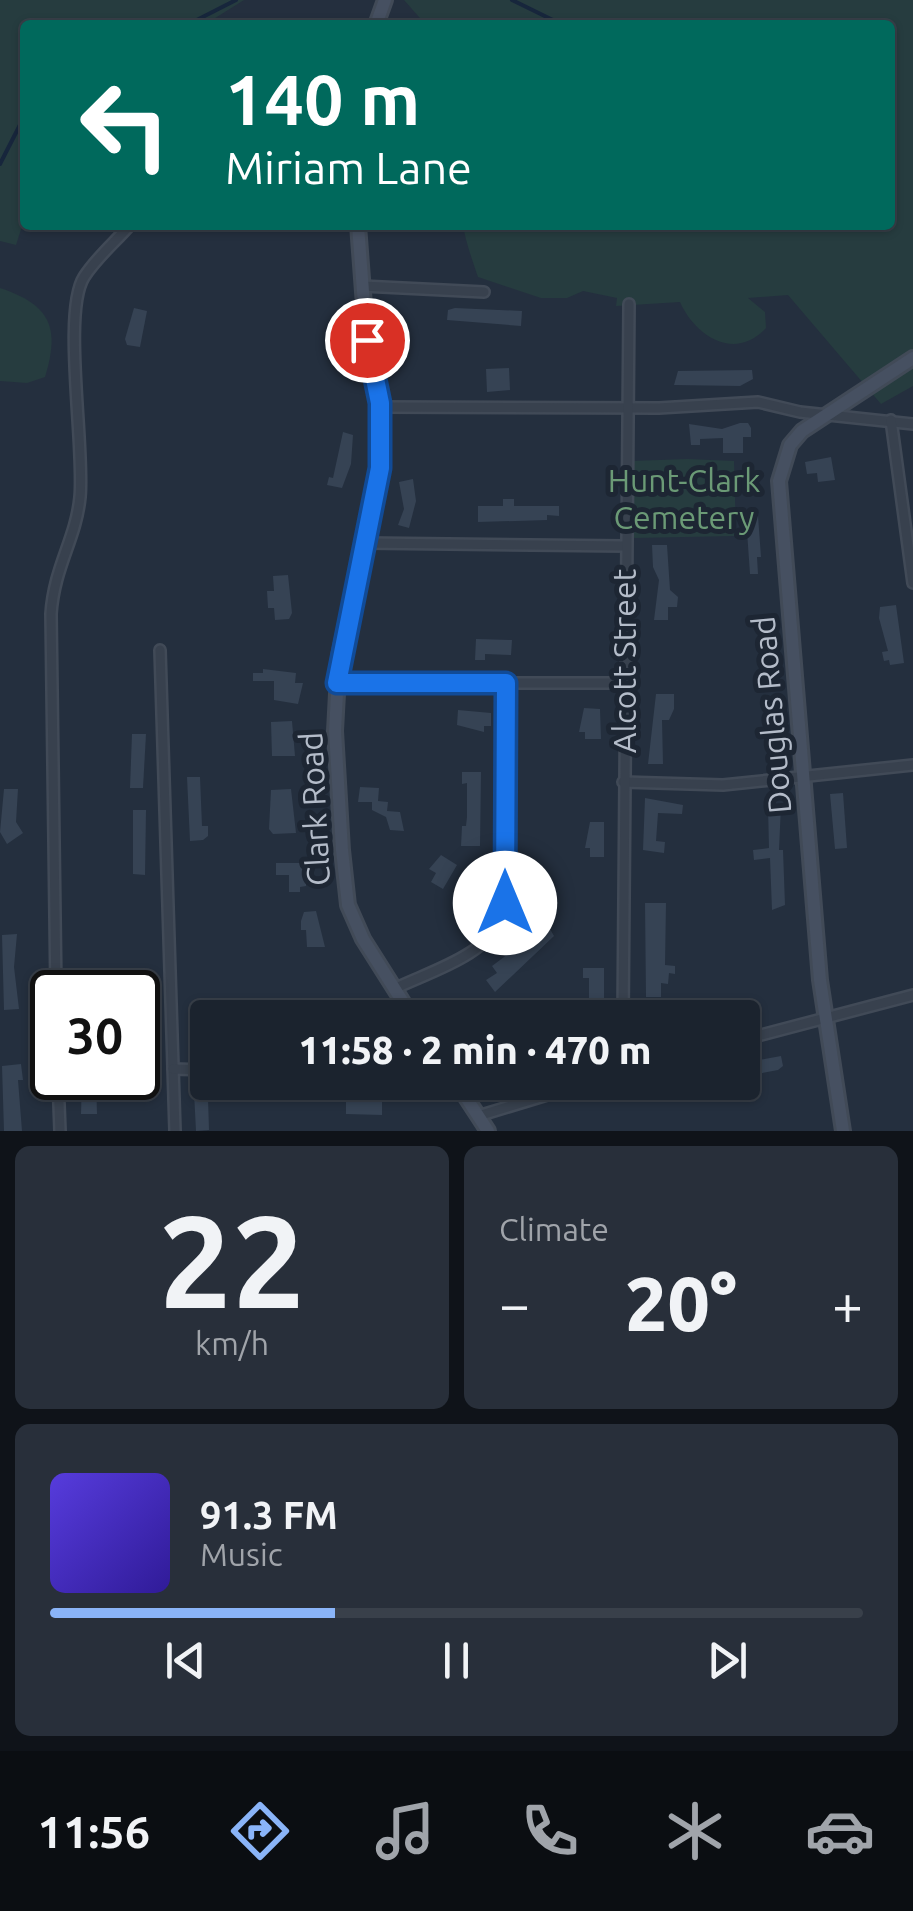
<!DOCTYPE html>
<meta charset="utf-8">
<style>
body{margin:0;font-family:Ubuntu,sans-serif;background:#282f3a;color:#f1f3f6;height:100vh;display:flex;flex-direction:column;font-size:38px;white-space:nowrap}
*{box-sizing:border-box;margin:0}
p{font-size:32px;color:#a0a4aa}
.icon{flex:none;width:55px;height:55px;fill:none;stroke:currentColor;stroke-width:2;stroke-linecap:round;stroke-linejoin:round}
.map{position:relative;height:1131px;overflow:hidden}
.sheet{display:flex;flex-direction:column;gap:15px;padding:15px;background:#0f1319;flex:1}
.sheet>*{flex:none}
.hud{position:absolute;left:20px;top:20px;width:875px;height:210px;border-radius:10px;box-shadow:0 2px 8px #0004,0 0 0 2px #39404a;background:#00695c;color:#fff;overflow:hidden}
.speed{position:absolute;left:30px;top:970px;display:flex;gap:20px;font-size:50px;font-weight:700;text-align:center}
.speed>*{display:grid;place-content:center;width:130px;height:130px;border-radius:50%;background:#1b232e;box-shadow:0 2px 8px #0004,0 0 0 2px #39404a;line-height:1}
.speed .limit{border:5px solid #111;border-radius:15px;background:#fff;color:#111}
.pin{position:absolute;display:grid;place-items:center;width:85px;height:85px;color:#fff;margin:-42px;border:5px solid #fff;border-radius:50%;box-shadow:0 2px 10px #0007}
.me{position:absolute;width:110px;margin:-55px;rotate:0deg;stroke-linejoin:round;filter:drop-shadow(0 0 8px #0008)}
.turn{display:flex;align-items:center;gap:35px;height:210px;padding:0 40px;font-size:45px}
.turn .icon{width:130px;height:130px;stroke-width:2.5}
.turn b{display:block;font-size:70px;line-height:85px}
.big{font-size:75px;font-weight:800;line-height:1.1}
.sheet .card{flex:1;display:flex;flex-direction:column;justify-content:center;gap:15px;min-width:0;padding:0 35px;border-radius:15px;background:#282f3a}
.sheet .dial{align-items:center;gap:0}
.dial b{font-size:130px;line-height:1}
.song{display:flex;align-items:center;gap:30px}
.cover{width:120px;height:120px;border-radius:15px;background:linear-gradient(135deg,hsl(250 70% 55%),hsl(250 70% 35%))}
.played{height:10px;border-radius:5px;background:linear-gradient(90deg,#8ab4f8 35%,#39404a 35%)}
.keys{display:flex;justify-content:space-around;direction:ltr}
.heat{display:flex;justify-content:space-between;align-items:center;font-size:55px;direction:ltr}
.sheet .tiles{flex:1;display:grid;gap:15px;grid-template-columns:1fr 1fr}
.card:last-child{grid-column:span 2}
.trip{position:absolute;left:190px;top:1000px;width:570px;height:100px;border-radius:10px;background:#1b232e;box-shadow:0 2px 8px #0004,0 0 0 2px #39404a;font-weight:800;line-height:100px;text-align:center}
.tabs{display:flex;height:160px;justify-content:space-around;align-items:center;background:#0b0e12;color:#a0a4aa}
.tabs .icon{width:70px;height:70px}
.tabs .active{color:#8ab4f8}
.tabs b{font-size:45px;color:#f1f3f6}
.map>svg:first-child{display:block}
.green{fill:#263c3f}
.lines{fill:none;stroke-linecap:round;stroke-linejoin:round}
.stream{stroke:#17263c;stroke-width:4}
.building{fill:#364354}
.street-casing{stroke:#414a57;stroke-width:14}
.secondary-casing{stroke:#414a57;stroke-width:18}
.street{stroke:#38414e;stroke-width:9}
.secondary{stroke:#465061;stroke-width:12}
.route-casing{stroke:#114b97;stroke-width:25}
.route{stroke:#1a73e8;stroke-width:18}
.labels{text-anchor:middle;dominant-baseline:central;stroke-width:10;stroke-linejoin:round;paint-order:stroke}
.park-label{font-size:32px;fill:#6b9a76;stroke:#1d2633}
.street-label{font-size:32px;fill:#b4bcc9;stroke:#1d2633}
</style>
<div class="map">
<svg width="913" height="1131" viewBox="0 0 913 1131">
<rect width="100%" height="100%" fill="#242f3e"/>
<g class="green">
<polygon points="0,0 244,0 204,25 25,25 25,217 16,245 0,241"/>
<path d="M404,0h509v386l-32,18 -93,-109 -40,3 17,14 1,16c-31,34 -71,8 -86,-26l-64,4 1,-8 -34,-7 -16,7h-26l-63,-21c-5,-14 -13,-38 -15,-52h427v-200h-464z"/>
<path d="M0,288c51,17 60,40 45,89l-18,6 -27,-2z"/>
<polygon points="687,459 734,461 736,536 634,538 631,461"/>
</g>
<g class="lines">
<g class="stream">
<polyline points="512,0 563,25"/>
<polyline points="187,25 236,0"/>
<polyline points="0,164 25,115"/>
</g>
</g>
<g class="building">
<polygon points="134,308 147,311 140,347 127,345 125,339"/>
<polygon points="455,308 522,311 521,326 447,320 448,310"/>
<polygon points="509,368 510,390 487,392 486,369"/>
<polygon points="752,370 753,379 740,386 674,385 678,371"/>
<polygon points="740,423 748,423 751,428 751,437 743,437 743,453 723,453 723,438 700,439 700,445 691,445 689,424 722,429"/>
<polygon points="343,432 353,435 351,464 342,488 327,485 329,477 333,478"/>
<polygon points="831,457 835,480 818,482 817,473 807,474 805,462"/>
<polygon points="413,479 416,501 409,528 398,525 404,509 399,482"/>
<polygon points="503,499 514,499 514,506 559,506 559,516 547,515 547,520 478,522 478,506 503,506"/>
<polygon points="758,516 761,557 757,557 758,574 750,574 746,517"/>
<polygon points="652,545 667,545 670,590 678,597 677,607 668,607 668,620 654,620 659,580 653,567"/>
<polygon points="288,575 292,613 289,619 275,620 274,608 268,608 267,591 274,591 273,576"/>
<polygon points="896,605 904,663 890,665 889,660 884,661 882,652 888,651 879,618 880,607"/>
<polygon points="476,639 512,640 511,655 485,654 485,660 475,660"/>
<polygon points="263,669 296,673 295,683 303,683 298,704 274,700 274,681 253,681 253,673 263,673"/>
<polygon points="656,694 674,694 674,709 669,720 662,720 663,764 648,764"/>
<polygon points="584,708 600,709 601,739 585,739 585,732 579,732"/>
<polygon points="458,710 491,713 491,726 484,726 484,732 457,725"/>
<polygon points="292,721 295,756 272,756 271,722"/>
<polygon points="132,734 146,734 143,788 130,788"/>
<polygon points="462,772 481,772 480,846 461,846 462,826 466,826 467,817 467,783 462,784"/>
<polygon points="187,777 200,777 202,826 208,826 208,836 203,840 190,841"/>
<polygon points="360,787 379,788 378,801 388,802 387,811 400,812 404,831 390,830 386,817 372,810 372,802 358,802"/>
<polygon points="4,789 18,789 16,822 23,833 7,844 0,832"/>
<polygon points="291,789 296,833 273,834 269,829 271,790"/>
<polygon points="843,793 847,848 835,849 830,794"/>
<polygon points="645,798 683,805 682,814 658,813 656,841 665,842 664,853 643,850"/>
<polygon points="781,805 779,850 783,850 785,905 772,910 770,858 754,860 753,850 769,848 768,806"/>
<polygon points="133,810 146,810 145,875 133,874"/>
<polygon points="590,822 604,822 604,857 590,857 590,848 585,848"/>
<polygon points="441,855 457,865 443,889 431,882 436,873 429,869"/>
<polygon points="276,863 306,863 306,886 300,887 300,892 289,892 289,875 276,875"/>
<polygon points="645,903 666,903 665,965 675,966 675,974 669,973 668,984 661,983 661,997 646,997"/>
<polygon points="316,911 325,947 307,947 306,930 301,930 301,921 304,912"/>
<polygon points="541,913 554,936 495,992 486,980 497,973 492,966 512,951 515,942 532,928 528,923"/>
<polygon points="17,934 14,967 19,1009 4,1010 2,935"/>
<polygon points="583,968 604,968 604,1018 589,1018 589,978 583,978"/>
<polygon points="137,982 150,983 146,1046 138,1046"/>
<polygon points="781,1056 783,1066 778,1070 742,1077 742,1063"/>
<polygon points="21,1064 23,1080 18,1080 22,1131 4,1131 2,1066"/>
<polygon points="82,1078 96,1078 97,1114 81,1114"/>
<polygon points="218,1084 219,1098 208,1098 209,1130 196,1131 194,1092"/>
<polygon points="346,1099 382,1101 382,1115 346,1114"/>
</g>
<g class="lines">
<defs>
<g id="street">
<polyline points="362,286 484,292"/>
<polyline points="380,407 659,408 758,402 800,412 913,424"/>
<polyline points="891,420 913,583"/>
<polyline points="366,543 625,546"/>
<polyline points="160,650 175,1131"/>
<polyline points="337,683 623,683"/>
<polyline points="623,782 723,785 913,765"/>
<path d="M394,989c37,-18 93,-33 109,-73l3,-233"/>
<path d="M56,992l-5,-378c3,-47 25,-75 29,-117 5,-50 -18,-185 4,-220 12,-19 31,-35 46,-52"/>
<polyline points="623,1018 629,304"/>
<polyline points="742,1040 913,995"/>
<polyline points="173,1069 208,1070"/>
<polyline points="58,1078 60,1131"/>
<polyline points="478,1116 590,1082"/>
</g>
<g id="secondary">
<polyline points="376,25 385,0"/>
<polyline points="358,225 367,345 380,403 380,468 339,656 335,731 342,850 348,905 363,939 413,1018"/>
<polyline points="456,1082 488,1131"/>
<polyline points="843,1131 820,980 779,481 790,445 802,431 913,358"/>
</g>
</defs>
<use href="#street" class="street-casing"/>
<use href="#secondary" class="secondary-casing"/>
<use href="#street" class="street"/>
<use href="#secondary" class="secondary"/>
</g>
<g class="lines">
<defs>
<polyline id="route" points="367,340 380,403 380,468 337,683 506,683 505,903"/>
</defs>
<use href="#route" class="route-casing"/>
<use href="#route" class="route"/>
</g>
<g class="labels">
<g class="park-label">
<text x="684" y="480">Hunt-Clark<tspan x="684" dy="37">Cemetery</tspan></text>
</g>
<g class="street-label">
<text transform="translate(624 661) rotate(-90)">Alcott Street</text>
<text transform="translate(771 715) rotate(-95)">Douglas Road</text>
<text transform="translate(314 809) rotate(-93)">Clark Road</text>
</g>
</g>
</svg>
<div class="speed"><div class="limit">30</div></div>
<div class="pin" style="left:367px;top:340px;background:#d93025"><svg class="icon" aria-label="arrive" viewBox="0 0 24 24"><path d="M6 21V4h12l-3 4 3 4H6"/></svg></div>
<svg class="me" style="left:505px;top:903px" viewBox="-20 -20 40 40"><circle r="19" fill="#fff"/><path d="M0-13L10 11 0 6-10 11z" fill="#1a73e8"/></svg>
<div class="trip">11:58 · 2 min · 470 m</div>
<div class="hud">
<div class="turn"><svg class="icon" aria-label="left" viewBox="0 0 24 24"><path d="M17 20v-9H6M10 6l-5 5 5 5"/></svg><div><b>140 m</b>Miriam Lane</div></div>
</div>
</div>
<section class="sheet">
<div class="tiles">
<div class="card dial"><b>22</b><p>km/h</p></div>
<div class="card"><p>Climate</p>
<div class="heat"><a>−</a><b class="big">20°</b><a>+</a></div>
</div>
<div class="card">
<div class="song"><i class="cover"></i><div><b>91.3 FM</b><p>Music</p></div></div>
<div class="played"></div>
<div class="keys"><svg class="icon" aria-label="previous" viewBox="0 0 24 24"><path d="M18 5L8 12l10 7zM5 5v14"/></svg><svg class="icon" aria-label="pause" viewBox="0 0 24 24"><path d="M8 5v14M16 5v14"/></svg><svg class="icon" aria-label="next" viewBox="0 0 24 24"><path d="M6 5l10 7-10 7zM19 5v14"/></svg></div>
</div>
</div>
</section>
<nav class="tabs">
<b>11:56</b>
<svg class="icon active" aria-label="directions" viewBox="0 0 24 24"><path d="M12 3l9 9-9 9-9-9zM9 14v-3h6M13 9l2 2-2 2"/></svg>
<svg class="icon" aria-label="music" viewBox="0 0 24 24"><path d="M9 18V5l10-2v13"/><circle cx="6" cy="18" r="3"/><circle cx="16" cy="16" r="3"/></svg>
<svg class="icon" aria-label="phone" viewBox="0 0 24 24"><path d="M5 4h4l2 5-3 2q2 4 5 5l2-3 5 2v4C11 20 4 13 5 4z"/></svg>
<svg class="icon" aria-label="climate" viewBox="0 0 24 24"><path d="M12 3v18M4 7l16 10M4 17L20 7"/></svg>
<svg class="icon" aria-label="car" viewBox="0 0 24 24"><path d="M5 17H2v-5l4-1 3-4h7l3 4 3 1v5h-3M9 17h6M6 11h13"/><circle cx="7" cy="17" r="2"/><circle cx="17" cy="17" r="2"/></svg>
</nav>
